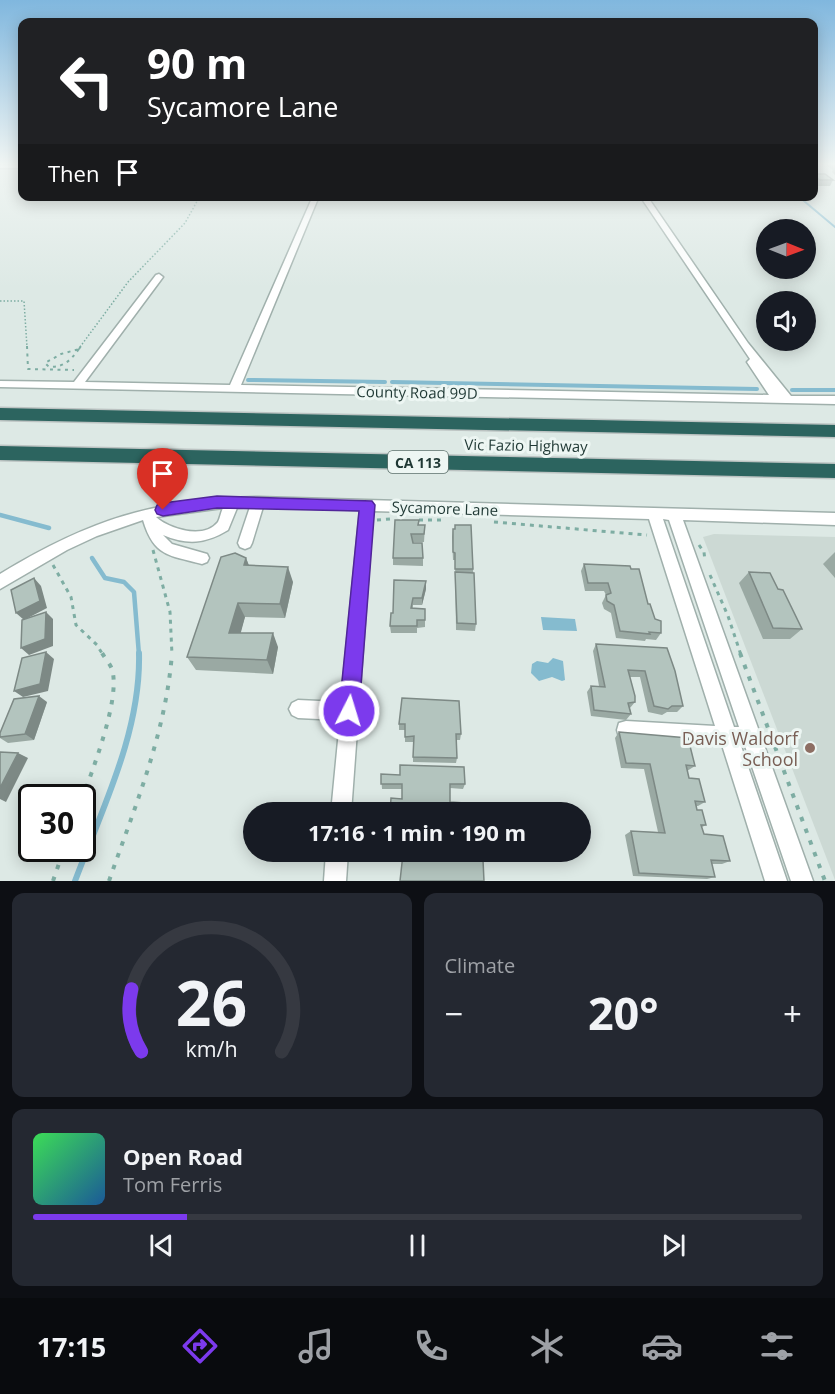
<!DOCTYPE html>
<meta charset="utf-8">
<style>
body{margin:0;font-family:"Open Sans",sans-serif;background:#242831;color:#f1f3f6;height:100vh;display:flex;flex-direction:column;font-size:22px;white-space:nowrap}
*{box-sizing:border-box;margin:0}
p{font-size:20px;color:#9ea1a6}
.icon{flex:none;width:33px;height:33px;fill:none;stroke:currentColor;stroke-width:2;stroke-linecap:round;stroke-linejoin:round}
.map{position:relative;height:881px;overflow:hidden}
.panel{display:flex;flex-direction:column;gap:12px;padding:12px;background:#0d0f14;flex:1}
.panel>*{flex:none}
.hud{position:absolute;left:18px;top:18px;width:800px;height:183px;border-radius:12px;box-shadow:0 3px 15px #0003;background:#202124;color:#fff;overflow:hidden}
.needle{width:39px;rotate:91deg}
.controls{position:absolute;left:756px;top:219px;display:grid;gap:12px}
.controls a{display:grid;place-items:center;width:60px;height:60px;border-radius:50%;background:#171b24;box-shadow:0 3px 15px #0003;font-size:30px}
.speed{position:absolute;left:18px;top:784px;display:flex;gap:12px;font-size:30px;font-weight:700;text-align:center}
.speed>*{display:grid;place-content:center;width:78px;height:78px;border-radius:50%;background:#171b24;box-shadow:0 3px 15px #0003;line-height:1}
.speed .limit{border:3px solid #111;border-radius:9px;background:#fff;color:#111}
.pin{position:absolute;display:grid;place-items:center;width:51px;height:51px;color:#fff;margin:-62px -26px;border-radius:50% 50% 50% 0;rotate:-45deg;box-shadow:0 0 6px #0007}
.pin .icon{rotate:45deg}
.me{position:absolute;width:66px;margin:-33px;rotate:5deg;stroke-linejoin:round;filter:drop-shadow(0 0 4px #0008)}
.turn{display:flex;align-items:center;gap:21px;height:126px;padding:0 30px;font-size:27px}
.turn .icon{width:78px;height:78px;stroke-width:2.5}
.turn b{display:block;font-size:42px;line-height:51px}
.then{display:flex;align-items:center;height:57px;padding:0 30px;background:#0003;gap:12px;font-size:22px}
.big{font-size:45px;font-weight:700;line-height:1.1}
.panel .card{flex:1;display:flex;flex-direction:column;justify-content:center;gap:9px;min-width:0;padding:0 21px;border-radius:12px;background:#242831}
.panel .dial{align-items:center;gap:0}
.dial svg{height:156px;overflow:visible;fill:none;stroke:#363941;stroke-width:7;stroke-linecap:round;text-anchor:middle}
.dial text{fill:#f1f3f6;stroke:none}
.song{display:flex;align-items:center;gap:18px}
.cover{width:72px;height:72px;border-radius:9px;background:linear-gradient(135deg,hsl(130 70% 55%),hsl(210 70% 35%))}
.played{height:6px;border-radius:3px;background:linear-gradient(90deg,#7c3aed 20%,#363941 20%)}
.keys{display:flex;justify-content:space-around;direction:ltr}
.heat{display:flex;justify-content:space-between;align-items:center;font-size:33px;direction:ltr}
.panel .tiles{flex:1;display:grid;gap:12px;grid-template-columns:1fr 1fr}
.card:last-child{grid-column:span 2}
.trip{position:absolute;left:243px;top:802px;width:348px;height:60px;border-radius:30px;background:#171b24;box-shadow:0 3px 15px #0003;font-weight:700;line-height:60px;text-align:center}
.tabs{display:flex;height:96px;justify-content:space-around;align-items:center;background:#090b0e;color:#9ea1a6}
.tabs .icon{width:42px;height:42px}
.tabs .selected{color:#7c3aed}
.tabs b{font-size:27px;color:#f1f3f6}
.map>svg:first-child{display:block}
.built{fill:#ccd9d4}
.water{fill:#85bbcf}
.lines{fill:none;stroke-linecap:round;stroke-linejoin:round}
.stream-far3{stroke:#85bbcf;stroke-width:2}
.stream-far2{stroke:#85bbcf;stroke-width:4}
.stream-far1{stroke:#85bbcf;stroke-width:4.5}
.stream{stroke:#85bbcf;stroke-width:6}
.minor-casing{stroke:#a0b0ac;stroke-width:3}
.highway-casing{stroke:#bcc3c2;stroke-width:3}
.path-far3{stroke:#7eada3;stroke-width:1.5;stroke-dasharray:1.5 2;stroke-linecap:butt}
.path-far2{stroke:#7eada3;stroke-width:2;stroke-dasharray:3 4.5;stroke-linecap:butt}
.path-far1{stroke:#7eada3;stroke-width:3;stroke-dasharray:4 5;stroke-linecap:butt}
.path{stroke:#7eada3;stroke-width:4;stroke-dasharray:4.5 8;stroke-linecap:butt}
.minor{fill:#fff;fill-rule:evenodd}
.highway{fill:#2c645f;fill-rule:evenodd}
.wall{fill:#9aa9a3}
.shaded-wall{fill:#7d8985}
.building{fill:#b3c4be;stroke:#7d8985;stroke-width:1.5}
.route{fill:#7c3aed;stroke:#51269a;stroke-width:1.5}
.education-dot{fill:#8d6e63;stroke:#edf6f3;stroke-width:2}
.labels{text-anchor:middle;dominant-baseline:central;stroke-width:6;stroke-linejoin:round;paint-order:stroke}
.shield{fill:#edf6f3;stroke:#5d716d;stroke-width:1.5}
.shield-label{font-size:14px;font-weight:bold;fill:#1f3834}
.street-label{font-size:15px;fill:#1f3834;stroke:#edf6f3}
.near-education-label{font-size:18px;fill:#785e54;stroke:#edf6f3;text-anchor:end}
</style>
<div class="map">
<svg width="835" height="881" viewBox="0 0 835 881">
<rect width="100%" height="100%" fill="#dde9e5"/>
<polygon class="built" points="714,534 835,537 835,880 703,537"/>
<g class="water">
<polygon points="541,617 575,619 577,631 543,630"/>
<polygon points="553,658 563,661 565,680 562,681 552,677 539,681 531,673 532,664 537,661 548,663"/>
</g>
<g class="lines">
<polyline class="stream-far3" points="798,196 835,227"/>
<g class="stream-far2">
<polyline points="248,380 385,382"/>
<polyline points="392,382 757,389"/>
<polyline points="792,390 835,390"/>
</g>
<g class="stream-far1">
<polyline points="0,515 49,528"/>
<polyline points="92,558 105,578 124,582 134,592 139,655"/>
</g>
<path class="stream" d="M75,881c27,-72 66,-149 64,-228"/>
<defs>
<g id="minor">
<rect x="0" y="165" width="22" height="3"/>
<polygon points="313,196 319,196 241,385 769,395 747,362 750,359 640,196 647,196 748,343 791,396 835,396 835,404 0,387 0,381 74,382 156,275 159,274 163,277 85,382 230,385"/>
<path d="M258,497l577,16v12l-152,-5 130,361h-22l-46,-135h-4l46,135h-22l-43,-136 -96,-6 -7,-2 -2,-7 2,-7 7,-2 89,5 -66,-207 -276,-8 -22,302h-20l9,-93 -42,-2 -6,-3 -3,-6 3,-6 6,-3 43,2 19,-192 -97,-3 -11,36 -2,4 -5,2 -5,-2 -2,-4 12,-36 -13,1 -9,22c-23,14 -41,15 -65,5l9,9 35,10 2,4 -2,4 -5,2c-33,-9 -48,-7 -59,-44l-46,16 -30,14 -67,39v-15c89,-54 154,-75 258,-77zM223,508c-2,4 -3,10 -5,14 -14,18 -49,7 -62,-5zM663,519l6,1 70,207h-5z"/>
<polygon points="326,852 348,852 346,881 324,881"/>
</g>
<g id="highway">
<polygon points="0,408 835,425 835,437 0,420"/>
<polygon points="0,446 835,464 835,478 0,460"/>
</g>
</defs>
<use href="#minor" class="minor-casing"/>
<use href="#highway" class="highway-casing"/>
<g class="path-far3">
<polyline points="0,301 24,301 27,347"/>
<polyline points="80,347 128,282 185,223 200,196"/>
</g>
<g class="path-far2">
<polyline points="27,346 28,369 74,370"/>
<path d="M79,349c-9,12 -15,18 -30,18l-4,-4 16,-9z"/>
<polyline points="79,349 81,346"/>
</g>
<g class="path-far1">
<polyline points="377,520 390,519"/>
<polyline points="419,520 444,520"/>
<polyline points="494,522 647,535"/>
<polyline points="699,545 704,552 705,561"/>
<polyline points="153,550 170,612 172,655"/>
<polyline points="53,565 71,597 76,625 97,645 103,655"/>
<polyline points="710,575 728,616 741,655"/>
</g>
<g class="path">
<polyline points="740,653 825,881"/>
<path d="M82,800c10,-30 39,-101 30,-131 -2,-5 -7,-11 -10,-16"/>
<polyline points="53,881 64,849"/>
<path d="M109,881c26,-75 57,-148 63,-228"/>
</g>
<use href="#minor" class="minor"/>
<use href="#highway" class="highway"/>
</g>
<g class="wall">
<polygon points="826,165 835,165 835,175 832,172 833,170"/>
<polygon points="813,174 833,180 830,186 816,186 813,183"/>
<polygon points="419,525 425,525 424,542 413,542 423,558 423,566 393,565 393,558"/>
<polygon points="455,525 473,569 476,624 475,631 456,630 455,560 453,560 452,537 453,529 455,529"/>
<polygon points="835,552 835,578 823,564"/>
<polygon points="246,558 249,566 293,582 285,618 245,617 240,633 278,647 273,674 196,670 187,657"/>
<polygon points="584,564 631,569 661,633 656,640 646,639 645,641 616,638 611,613 604,609 602,603 606,595 604,591 585,591 581,571"/>
<polygon points="749,572 778,589 802,629 790,639 763,639 739,583"/>
<polygon points="426,581 426,589 422,605 413,605 413,608 425,609 425,627 417,628 417,633 391,633 390,626 393,613"/>
<polygon points="596,644 667,648 683,706 677,712 667,712 662,715 648,712 640,677 630,677 635,702 630,708 631,714 626,720 591,716 587,692 591,686 599,686 593,651"/>
<polygon points="402,698 461,734 460,740 457,740 457,758 456,763 413,762 413,742 405,742 405,730 399,730 399,724"/>
<polygon points="47,702 34,740 8,743 0,738 0,733"/>
<polygon points="619,732 695,766 687,771 689,778 705,802 698,806 696,806 697,810 706,825 702,827 704,834 730,861 722,864 712,864 715,877 707,879 633,876 625,835 631,831 658,832 644,769 621,768 615,738"/>
<polygon points="381,774 465,784 463,789 450,788 402,799 402,789 382,789"/>
</g>
<g class="shaded-wall">
<polygon points="246,558 252,573 244,565"/>
<polygon points="288,567 293,582 285,618 280,604"/>
<polygon points="34,578 41,586 47,608 24,620 16,613"/>
<polygon points="426,581 426,589 422,605 422,598"/>
<polygon points="238,603 245,617 237,647 229,633"/>
<polygon points="46,612 53,619 53,646 29,655 21,648"/>
<polygon points="273,633 278,647 273,674 267,660"/>
<polygon points="46,652 54,659 48,691 23,697 14,691"/>
<polygon points="39,696 47,702 34,740 25,734"/>
<polygon points="18,753 28,758 6,802 0,799 0,788"/>
</g>
<g class="building">
<polygon points="813,174 825,174 833,180 820,180 813,175"/>
<polygon points="395,520 419,520 418,525 425,525 424,534 411,534 413,543 422,543 423,558 393,558"/>
<polygon points="455,525 471,525 473,569 455,569 455,553 453,552 453,529 455,529"/>
<polygon points="235,553 246,558 244,565 288,567 280,604 238,603 229,633 273,633 267,660 187,657 221,557"/>
<polygon points="584,564 630,566 631,569 639,569 648,604 650,604 655,619 661,621 661,633 649,632 650,634 620,631 614,605 607,601 606,595 611,593 608,583 588,583"/>
<polygon points="455,572 474,573 476,624 457,623"/>
<polygon points="749,572 770,573 778,589 783,590 802,629 773,628"/>
<polygon points="34,578 40,601 16,613 11,590"/>
<polygon points="394,580 426,581 422,598 413,598 411,608 425,609 425,620 417,620 417,626 390,626 391,613 393,613"/>
<polygon points="46,612 45,639 21,648 22,620"/>
<polygon points="596,644 667,648 675,671 683,706 672,706 668,709 654,706 645,671 628,670 635,696 635,702 628,703 631,714 594,710 591,686 605,687"/>
<polygon points="46,652 40,684 14,691 22,658"/>
<polygon points="39,696 25,734 0,737 0,733 14,699"/>
<polygon points="402,698 459,701 461,734 456,734 457,758 413,757 414,736 405,737 405,724 399,724"/>
<polygon points="619,732 688,738 695,766 686,765 689,778 699,779 705,802 695,801 697,810 702,810 706,825 701,825 704,834 723,836 730,861 711,860 715,877 639,873 631,831 665,833 650,764 626,763"/>
<polygon points="0,752 18,753 0,788"/>
<polygon points="400,765 464,767 465,784 450,784 450,802 464,803 465,813 390,813 391,798 402,799 402,784 381,784 381,774 400,775"/>
<polygon points="421,852 438,852 439,856 459,856 459,859 483,860 484,881 400,881 403,854 421,854"/>
</g>
<linearGradient id="sky" x2="0" y2="1"><stop stop-color="#80b7de"/><stop offset="0.57" stop-color="#f0f5f3"/><stop offset="1" stop-color="#f0f5f3" stop-opacity="0"/></linearGradient>
<rect width="835" height="288" fill="url(#sky)"/>
<polygon class="route" points="217,496 372,501 375,505 359,711 356,718 349,721 342,718 339,711 359,511 217,508 163,516 157,514 155,510 157,505 163,503"/>
<circle class="education-dot" cx="810" cy="748" r="6"/>
<g class="labels">
<rect class="shield" x="388" y="451" width="60" height="22" rx="4.5"/>
<g class="shield-label">
<text x="418" y="462">CA 113</text>
</g>
<g class="street-label">
<text transform="translate(417 392) rotate(1)">County Road 99D</text>
<text transform="translate(526 445) rotate(1)">Vic Fazio Highway</text>
<text transform="translate(445 508) rotate(2)">Sycamore Lane</text>
</g>
<g class="near-education-label">
<text x="798" y="738">Davis Waldorf<tspan x="798" dy="21">School</tspan></text>
</g>
</g>
</svg>
<div class="controls">
<a><svg class="needle" viewBox="-14 -14 28 28"><path d="M0-13l5 13h-10z" fill="#e53935"/><path d="M0 13l5-13h-10z" fill="#9ea1a6"/></svg></a>
<a><svg class="icon" aria-label="sound" viewBox="0 0 24 24"><path d="M4 9h4l5-4v14l-5-4H4zM17 9q2 3 0 6"/></svg></a>
</div>
<div class="speed"><div class="limit">30</div></div>
<div class="pin" style="left:163px;top:510px;background:#d93025"><svg class="icon" aria-label="arrive" viewBox="0 0 24 24"><path d="M6 21V4h12l-3 4 3 4H6"/></svg></div>
<svg class="me" style="left:349px;top:711px" viewBox="-20 -20 40 40"><circle r="17" fill="#7c3aed" stroke="#fff" stroke-width="3"/><path d="M0-11L8 9 0 5-8 9z" fill="#fff"/></svg>
<div class="trip">17:16 · 1 min · 190 m</div>
<div class="hud">
<div class="turn"><svg class="icon" aria-label="left" viewBox="0 0 24 24"><path d="M17 20v-9H6M10 6l-5 5 5 5"/></svg><div><b>90 m</b>Sycamore Lane</div></div>
<div class="then">Then<svg class="icon" aria-label="arrive" viewBox="0 0 24 24"><path d="M6 21V4h12l-3 4 3 4H6"/></svg></div>
</div>
</div>
<section class="panel">
<div class="tiles">
<div class="card dial"><svg viewBox="0 0 100 80">
<path d="M14 69A42 42 0 1 1 86 69"/>
<path d="M14 69A42 42 0 0 1 9 37" stroke="#7c3aed"/>
<text x="50" y="56" font-size="32" font-weight="700">26</text>
<text x="50" y="72" font-size="11">km/h</text>
</svg></div>
<div class="card"><p>Climate</p>
<div class="heat"><a>−</a><b class="big">20°</b><a>+</a></div>
</div>
<div class="card">
<div class="song"><i class="cover"></i><div><b>Open Road</b><p>Tom Ferris</p></div></div>
<div class="played"></div>
<div class="keys"><svg class="icon" aria-label="previous" viewBox="0 0 24 24"><path d="M18 5L8 12l10 7zM5 5v14"/></svg><svg class="icon" aria-label="pause" viewBox="0 0 24 24"><path d="M8 5v14M16 5v14"/></svg><svg class="icon" aria-label="next" viewBox="0 0 24 24"><path d="M6 5l10 7-10 7zM19 5v14"/></svg></div>
</div>
</div>
</section>
<nav class="tabs">
<b>17:15</b>
<svg class="icon selected" aria-label="directions" viewBox="0 0 24 24"><path d="M12 3l9 9-9 9-9-9zM9 14v-3h6M13 9l2 2-2 2"/></svg>
<svg class="icon" aria-label="music" viewBox="0 0 24 24"><path d="M9 18V5l10-2v13"/><circle cx="6" cy="18" r="3"/><circle cx="16" cy="16" r="3"/></svg>
<svg class="icon" aria-label="phone" viewBox="0 0 24 24"><path d="M5 4h4l2 5-3 2q2 4 5 5l2-3 5 2v4C11 20 4 13 5 4z"/></svg>
<svg class="icon" aria-label="climate" viewBox="0 0 24 24"><path d="M12 3v18M4 7l16 10M4 17L20 7"/></svg>
<svg class="icon" aria-label="car" viewBox="0 0 24 24"><path d="M5 17H2v-5l4-1 3-4h7l3 4 3 1v5h-3M9 17h6M6 11h13"/><circle cx="7" cy="17" r="2"/><circle cx="17" cy="17" r="2"/></svg>
<svg class="icon" aria-label="filters" viewBox="0 0 24 24"><path d="M4 7h16M4 17h16"/><circle cx="9" cy="7" r="2"/><circle cx="15" cy="17" r="2"/></svg>
</nav>
